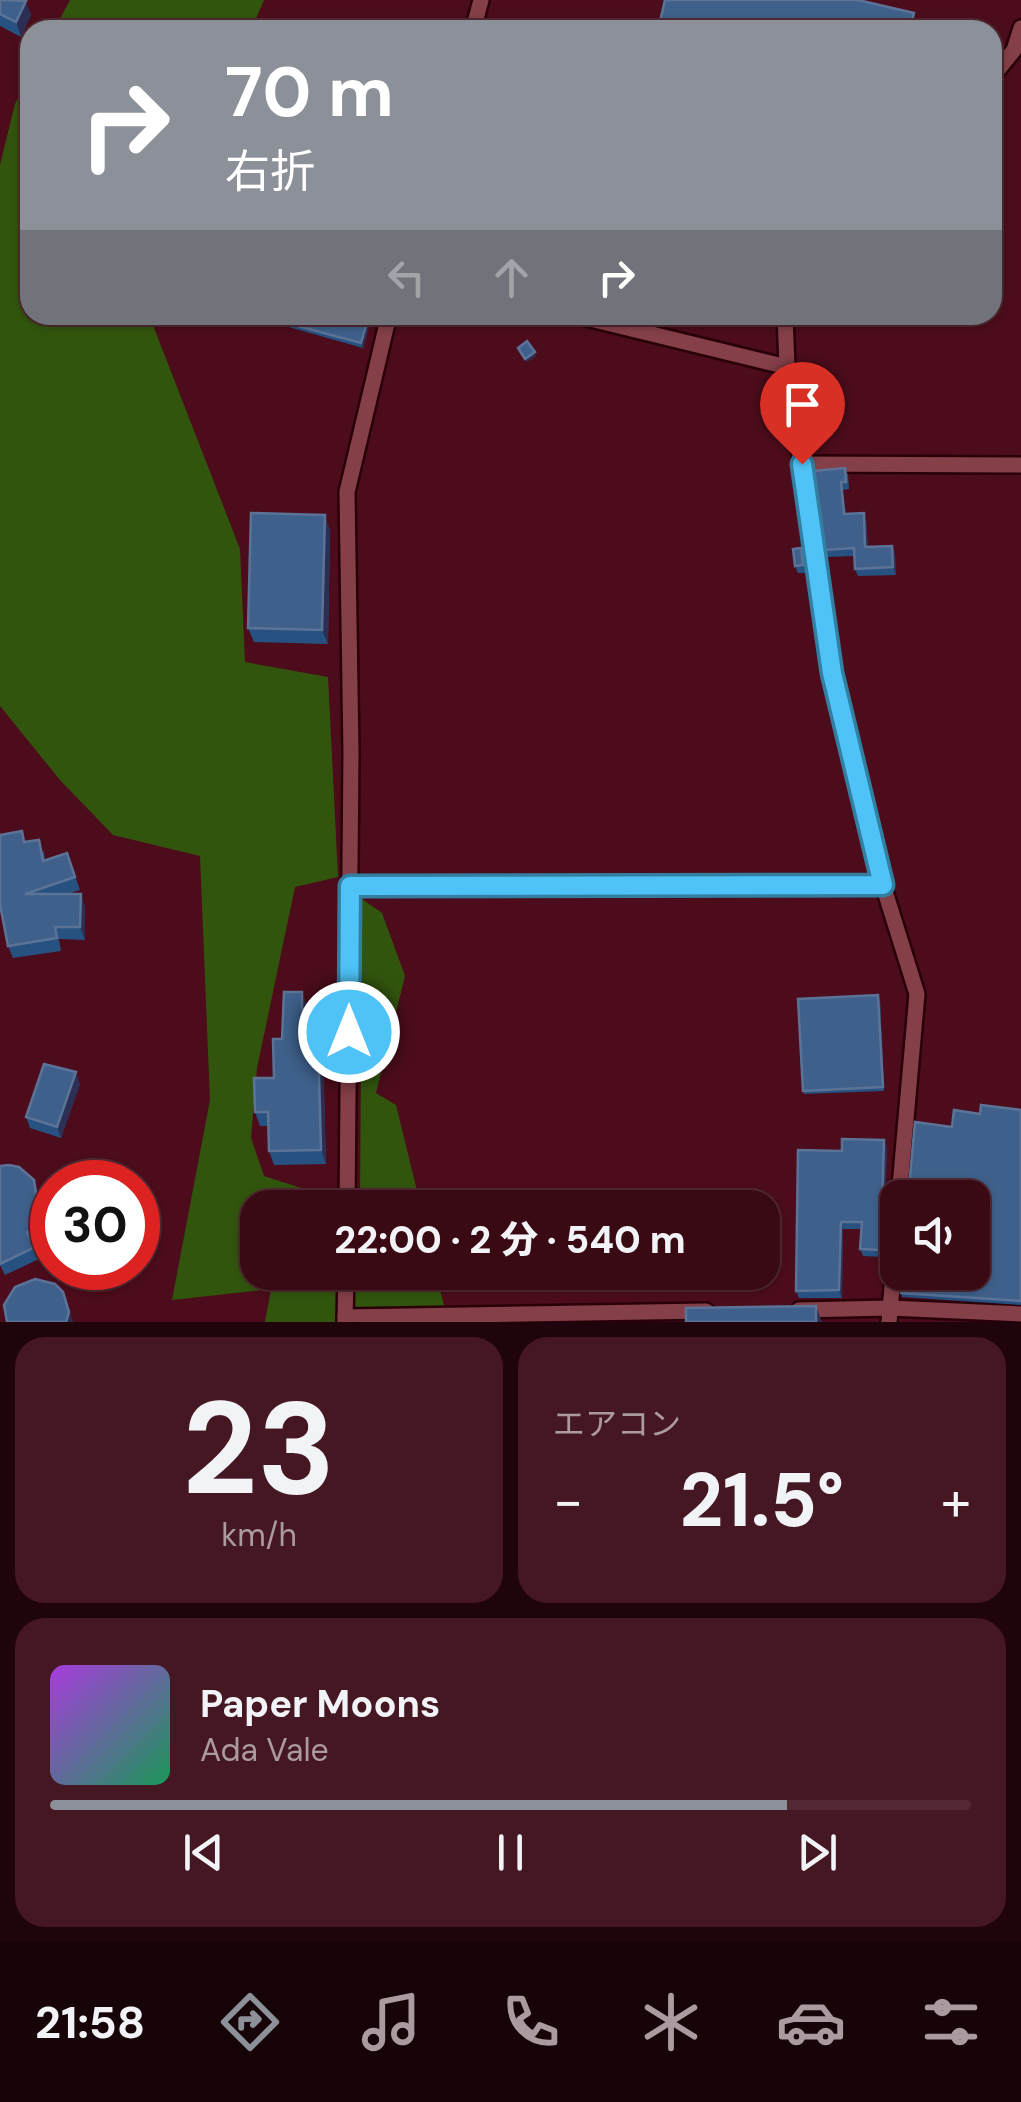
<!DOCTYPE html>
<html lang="ja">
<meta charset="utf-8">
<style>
body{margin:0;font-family:"DM Sans","Noto Sans JP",sans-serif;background:#441722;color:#f1f3f6;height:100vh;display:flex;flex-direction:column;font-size:38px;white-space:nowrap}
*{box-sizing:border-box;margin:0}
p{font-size:32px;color:#ab9aa0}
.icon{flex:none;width:55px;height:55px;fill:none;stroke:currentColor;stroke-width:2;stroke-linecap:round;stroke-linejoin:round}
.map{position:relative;height:1322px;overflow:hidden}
.side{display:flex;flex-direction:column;gap:15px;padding:15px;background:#1f050b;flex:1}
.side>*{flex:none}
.guide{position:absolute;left:20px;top:20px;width:982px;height:305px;border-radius:30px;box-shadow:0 2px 8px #0004,0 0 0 2px #532a34;background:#8c9099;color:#fff;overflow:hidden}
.buttons{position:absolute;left:880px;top:1180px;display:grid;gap:20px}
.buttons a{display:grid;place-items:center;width:110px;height:110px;border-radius:20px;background:#390914;box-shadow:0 2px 8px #0004,0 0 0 2px #532a34;font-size:50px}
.speed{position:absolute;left:30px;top:1160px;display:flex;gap:20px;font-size:50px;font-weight:700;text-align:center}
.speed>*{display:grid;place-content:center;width:130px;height:130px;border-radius:50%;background:#390914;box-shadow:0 2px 8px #0004,0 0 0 2px #532a34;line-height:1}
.speed .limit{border:15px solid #d22;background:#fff;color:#111}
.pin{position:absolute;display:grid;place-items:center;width:85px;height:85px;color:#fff;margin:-102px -42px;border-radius:50% 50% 50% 0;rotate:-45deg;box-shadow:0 0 10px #0007}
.pin .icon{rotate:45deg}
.me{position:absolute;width:110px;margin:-55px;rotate:0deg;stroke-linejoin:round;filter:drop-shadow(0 0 8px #0008)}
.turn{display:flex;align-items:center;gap:35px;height:210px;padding:0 40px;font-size:45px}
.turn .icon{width:130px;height:130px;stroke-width:2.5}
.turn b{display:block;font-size:70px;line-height:85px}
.lanes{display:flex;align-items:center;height:95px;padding:0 40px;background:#0003;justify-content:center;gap:50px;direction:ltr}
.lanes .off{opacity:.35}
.big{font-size:75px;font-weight:800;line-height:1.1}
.side .widget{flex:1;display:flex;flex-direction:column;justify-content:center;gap:15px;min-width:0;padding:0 35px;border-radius:30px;background:#441722}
.side .dial{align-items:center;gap:0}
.dial b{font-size:130px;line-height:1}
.song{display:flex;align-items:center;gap:30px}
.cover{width:120px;height:120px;border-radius:15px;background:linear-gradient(135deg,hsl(280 70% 55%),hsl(150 70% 35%))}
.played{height:10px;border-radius:5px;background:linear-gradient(90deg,#8c9099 80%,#532a34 80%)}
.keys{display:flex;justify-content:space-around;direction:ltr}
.heat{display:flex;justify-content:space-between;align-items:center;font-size:55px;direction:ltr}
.side .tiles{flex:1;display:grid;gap:15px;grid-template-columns:1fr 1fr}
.widget:last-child{grid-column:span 2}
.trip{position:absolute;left:240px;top:1190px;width:540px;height:100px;border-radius:30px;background:#390914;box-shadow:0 2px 8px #0004,0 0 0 2px #532a34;font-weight:800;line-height:100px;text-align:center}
.tab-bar{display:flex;height:160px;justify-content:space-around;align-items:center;background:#170408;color:#ab9aa0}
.tab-bar .icon{width:70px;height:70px}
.tab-bar .current{color:#8c9099}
.tab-bar b{font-size:45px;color:#f1f3f6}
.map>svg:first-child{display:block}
.green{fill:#32550e}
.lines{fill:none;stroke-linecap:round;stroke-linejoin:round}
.minor-casing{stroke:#2a0008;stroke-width:20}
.minor{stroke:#843f48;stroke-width:15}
.wall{fill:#265180}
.shaded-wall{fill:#2c2f53}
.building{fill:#3e608a;stroke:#5c7398;stroke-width:2.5}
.route-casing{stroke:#337fa1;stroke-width:25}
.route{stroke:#4fc3f7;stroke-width:18}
</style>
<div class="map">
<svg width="1021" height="1322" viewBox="0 0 1021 1322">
<rect width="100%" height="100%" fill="#4c0c1b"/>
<g class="green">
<polygon points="70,0 264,0 251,30 54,30"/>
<polygon points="30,76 30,315 149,315 240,549 245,662 328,677 338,877 295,887 257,1068 251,1138 264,1176 360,1207 362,899 382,913 405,976 376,1093 396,1105 421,1207 258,1208 258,1272 436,1273 448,1322 265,1322 271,1289 172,1300 210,1100 200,856 113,835 60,780 0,706 0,165 15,104"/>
</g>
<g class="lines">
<defs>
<g id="minor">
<polyline points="473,30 481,0"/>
<polyline points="992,77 1014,50 1021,28"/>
<polyline points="574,315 787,367"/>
<polyline points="785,315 787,367 832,673 883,885 917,994 899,1198"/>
<polyline points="802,464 1021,465"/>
<polyline points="350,886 883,885"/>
<polyline points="347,1208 351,753 347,492 389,315"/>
<polyline points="799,1310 890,1308 1021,1314"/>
<polyline points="345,1317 706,1311"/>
<polyline points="345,1322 346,1272"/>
<polyline points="889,1322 898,1218"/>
</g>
</defs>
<use href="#minor" class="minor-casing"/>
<use href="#minor" class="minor"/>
</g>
<g class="wall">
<polygon points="0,0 31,15 21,37 0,26"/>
<polygon points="372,315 363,348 285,326 283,322"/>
<polygon points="845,468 848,475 849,489 843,490 846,514 866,520 868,547 892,546 895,553 896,575 858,576 855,569 854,556 826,557 824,550"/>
<polygon points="330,530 328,644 254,642 248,628"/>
<polygon points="803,556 806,573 798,573 795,566"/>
<polygon points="26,842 44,852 45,860 67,853 80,890 67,894 85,906 85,940 59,939 61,951 13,958 8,946"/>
<polygon points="880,999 884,1091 804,1094 803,1091"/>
<polygon points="307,1006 307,1010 314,1010 319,1024 318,1039 323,1052 326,1164 274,1165 269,1151 269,1126 260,1126 255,1112 274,1078 282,1039"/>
<polygon points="80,1084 61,1138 30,1128 26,1117"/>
<polygon points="1021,1110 1021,1305 902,1297 901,1293 952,1127 980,1114"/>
<polygon points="887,1147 883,1257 863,1256 860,1249 862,1229 843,1229 842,1298 799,1298 796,1291 842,1151"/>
<polygon points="0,1166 38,1192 41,1212 35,1224 40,1239 33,1243 39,1259 5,1275 0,1265"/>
<polygon points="138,1254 141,1267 120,1273 118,1268 138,1268"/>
</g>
<g class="shaded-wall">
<polygon points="26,1 31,15 21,37 16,22"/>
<polygon points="369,315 372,315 363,348 361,343"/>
<polygon points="535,352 536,356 527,362 525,359"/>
<polygon points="864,513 866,520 868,554 865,547"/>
<polygon points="325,515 330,530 328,644 322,630"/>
<polygon points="892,546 895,553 896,575 893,567"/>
<polygon points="81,894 85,906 85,940 80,927"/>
<polygon points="302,992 307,1006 307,1023 302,1009"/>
<polygon points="878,995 880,999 884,1091 883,1087"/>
<polygon points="314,1010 319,1024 318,1039 323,1052 326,1164 321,1150 313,1038"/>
<polygon points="76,1072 80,1084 61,1138 57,1127"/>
<polygon points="884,1140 887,1147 883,1257 881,1250"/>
<polygon points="34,1180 38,1192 41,1212 34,1226 30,1214"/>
<polygon points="841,1222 843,1229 842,1298 839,1290"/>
<polygon points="63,1292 73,1322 66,1322"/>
<polygon points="816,1306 822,1322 816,1322"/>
</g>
<g class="building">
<polygon points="0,0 26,1 16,22 0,14"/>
<polygon points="665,0 858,0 914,13 910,30 658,30"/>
<polygon points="285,315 369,315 361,343 283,322"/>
<polygon points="527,341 535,352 525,359 518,348"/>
<polygon points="845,468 846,482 841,482 844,514 864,513 865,547 892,546 893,567 855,569 854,548 824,550 812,471"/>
<polygon points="251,513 325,515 322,630 248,628"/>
<polygon points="801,548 803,565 795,566 793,549"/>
<polygon points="22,831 24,842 39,840 43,861 67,853 75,877 25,894 81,894 80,927 55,927 57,938 8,946 0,904 0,835"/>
<polygon points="284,992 302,992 302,1009 314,1010 313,1038 318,1038 321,1150 269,1151 268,1112 255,1112 254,1078 274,1078 273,1039 282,1039"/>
<polygon points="878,995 883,1087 803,1091 798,999"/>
<polygon points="44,1064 76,1072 57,1127 26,1117"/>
<polygon points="981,1105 1021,1110 1021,1301 901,1293 903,1272 972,1272 972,1198 908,1198 915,1122 952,1127 954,1110 980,1114"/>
<polygon points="842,1139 884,1140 881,1250 860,1249 862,1222 841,1222 839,1290 796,1291 798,1150 842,1151"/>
<polygon points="9,1165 19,1167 34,1180 37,1200 30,1214 36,1228 27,1232 35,1247 0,1264 0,1166"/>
<polygon points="35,1279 55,1284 63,1292 69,1312 66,1322 7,1322 4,1305 15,1287"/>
<polygon points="816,1306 816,1322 686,1322 686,1308"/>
</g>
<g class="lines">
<defs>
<polyline id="route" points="349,1032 350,886 883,885 832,673 802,464"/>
</defs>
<use href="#route" class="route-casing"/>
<use href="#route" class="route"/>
</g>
</svg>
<div class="buttons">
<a><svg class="icon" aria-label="sound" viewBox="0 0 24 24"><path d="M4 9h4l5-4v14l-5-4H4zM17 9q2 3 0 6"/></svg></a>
</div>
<div class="speed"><div class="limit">30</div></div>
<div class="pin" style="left:802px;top:464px;background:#d93025"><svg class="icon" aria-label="arrive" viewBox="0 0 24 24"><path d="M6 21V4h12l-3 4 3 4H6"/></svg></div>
<svg class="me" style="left:349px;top:1032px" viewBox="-20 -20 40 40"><circle r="17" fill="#4fc3f7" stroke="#fff" stroke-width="3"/><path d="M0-11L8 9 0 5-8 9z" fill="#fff"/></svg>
<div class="trip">22:00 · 2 分 · 540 m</div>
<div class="guide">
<div class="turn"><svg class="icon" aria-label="right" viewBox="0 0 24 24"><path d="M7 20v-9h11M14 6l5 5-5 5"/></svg><div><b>70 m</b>右折</div></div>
<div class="lanes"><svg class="icon off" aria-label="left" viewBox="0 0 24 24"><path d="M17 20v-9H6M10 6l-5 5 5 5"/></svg><svg class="icon off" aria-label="ahead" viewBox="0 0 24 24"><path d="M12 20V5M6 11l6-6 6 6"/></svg><svg class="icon" aria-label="right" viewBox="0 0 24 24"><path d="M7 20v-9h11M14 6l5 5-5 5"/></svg></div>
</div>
</div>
<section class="side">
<div class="tiles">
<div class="widget dial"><b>23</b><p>km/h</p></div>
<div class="widget"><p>エアコン</p>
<div class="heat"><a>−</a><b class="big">21.5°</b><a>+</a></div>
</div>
<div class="widget">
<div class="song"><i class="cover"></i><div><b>Paper Moons</b><p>Ada Vale</p></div></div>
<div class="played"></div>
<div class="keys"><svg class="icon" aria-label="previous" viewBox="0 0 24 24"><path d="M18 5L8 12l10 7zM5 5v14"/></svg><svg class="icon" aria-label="pause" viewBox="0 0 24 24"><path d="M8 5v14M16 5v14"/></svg><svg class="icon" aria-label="next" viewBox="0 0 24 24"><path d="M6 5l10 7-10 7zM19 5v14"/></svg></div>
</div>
</div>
</section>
<nav class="tab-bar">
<b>21:58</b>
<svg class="icon current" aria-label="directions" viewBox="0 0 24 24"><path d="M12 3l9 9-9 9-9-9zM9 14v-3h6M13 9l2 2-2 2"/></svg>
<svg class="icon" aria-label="music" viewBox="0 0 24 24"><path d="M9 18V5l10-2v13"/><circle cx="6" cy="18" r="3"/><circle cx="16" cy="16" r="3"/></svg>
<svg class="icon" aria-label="phone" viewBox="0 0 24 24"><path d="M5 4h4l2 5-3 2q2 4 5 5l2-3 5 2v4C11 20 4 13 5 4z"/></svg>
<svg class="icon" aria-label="climate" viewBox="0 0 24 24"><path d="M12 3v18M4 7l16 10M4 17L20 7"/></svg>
<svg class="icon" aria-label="car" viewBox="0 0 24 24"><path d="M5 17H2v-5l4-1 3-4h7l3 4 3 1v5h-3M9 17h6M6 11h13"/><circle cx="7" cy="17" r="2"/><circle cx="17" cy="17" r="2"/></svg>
<svg class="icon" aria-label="filters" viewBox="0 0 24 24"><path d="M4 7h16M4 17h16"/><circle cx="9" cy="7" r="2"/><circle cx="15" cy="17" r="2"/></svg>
</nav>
